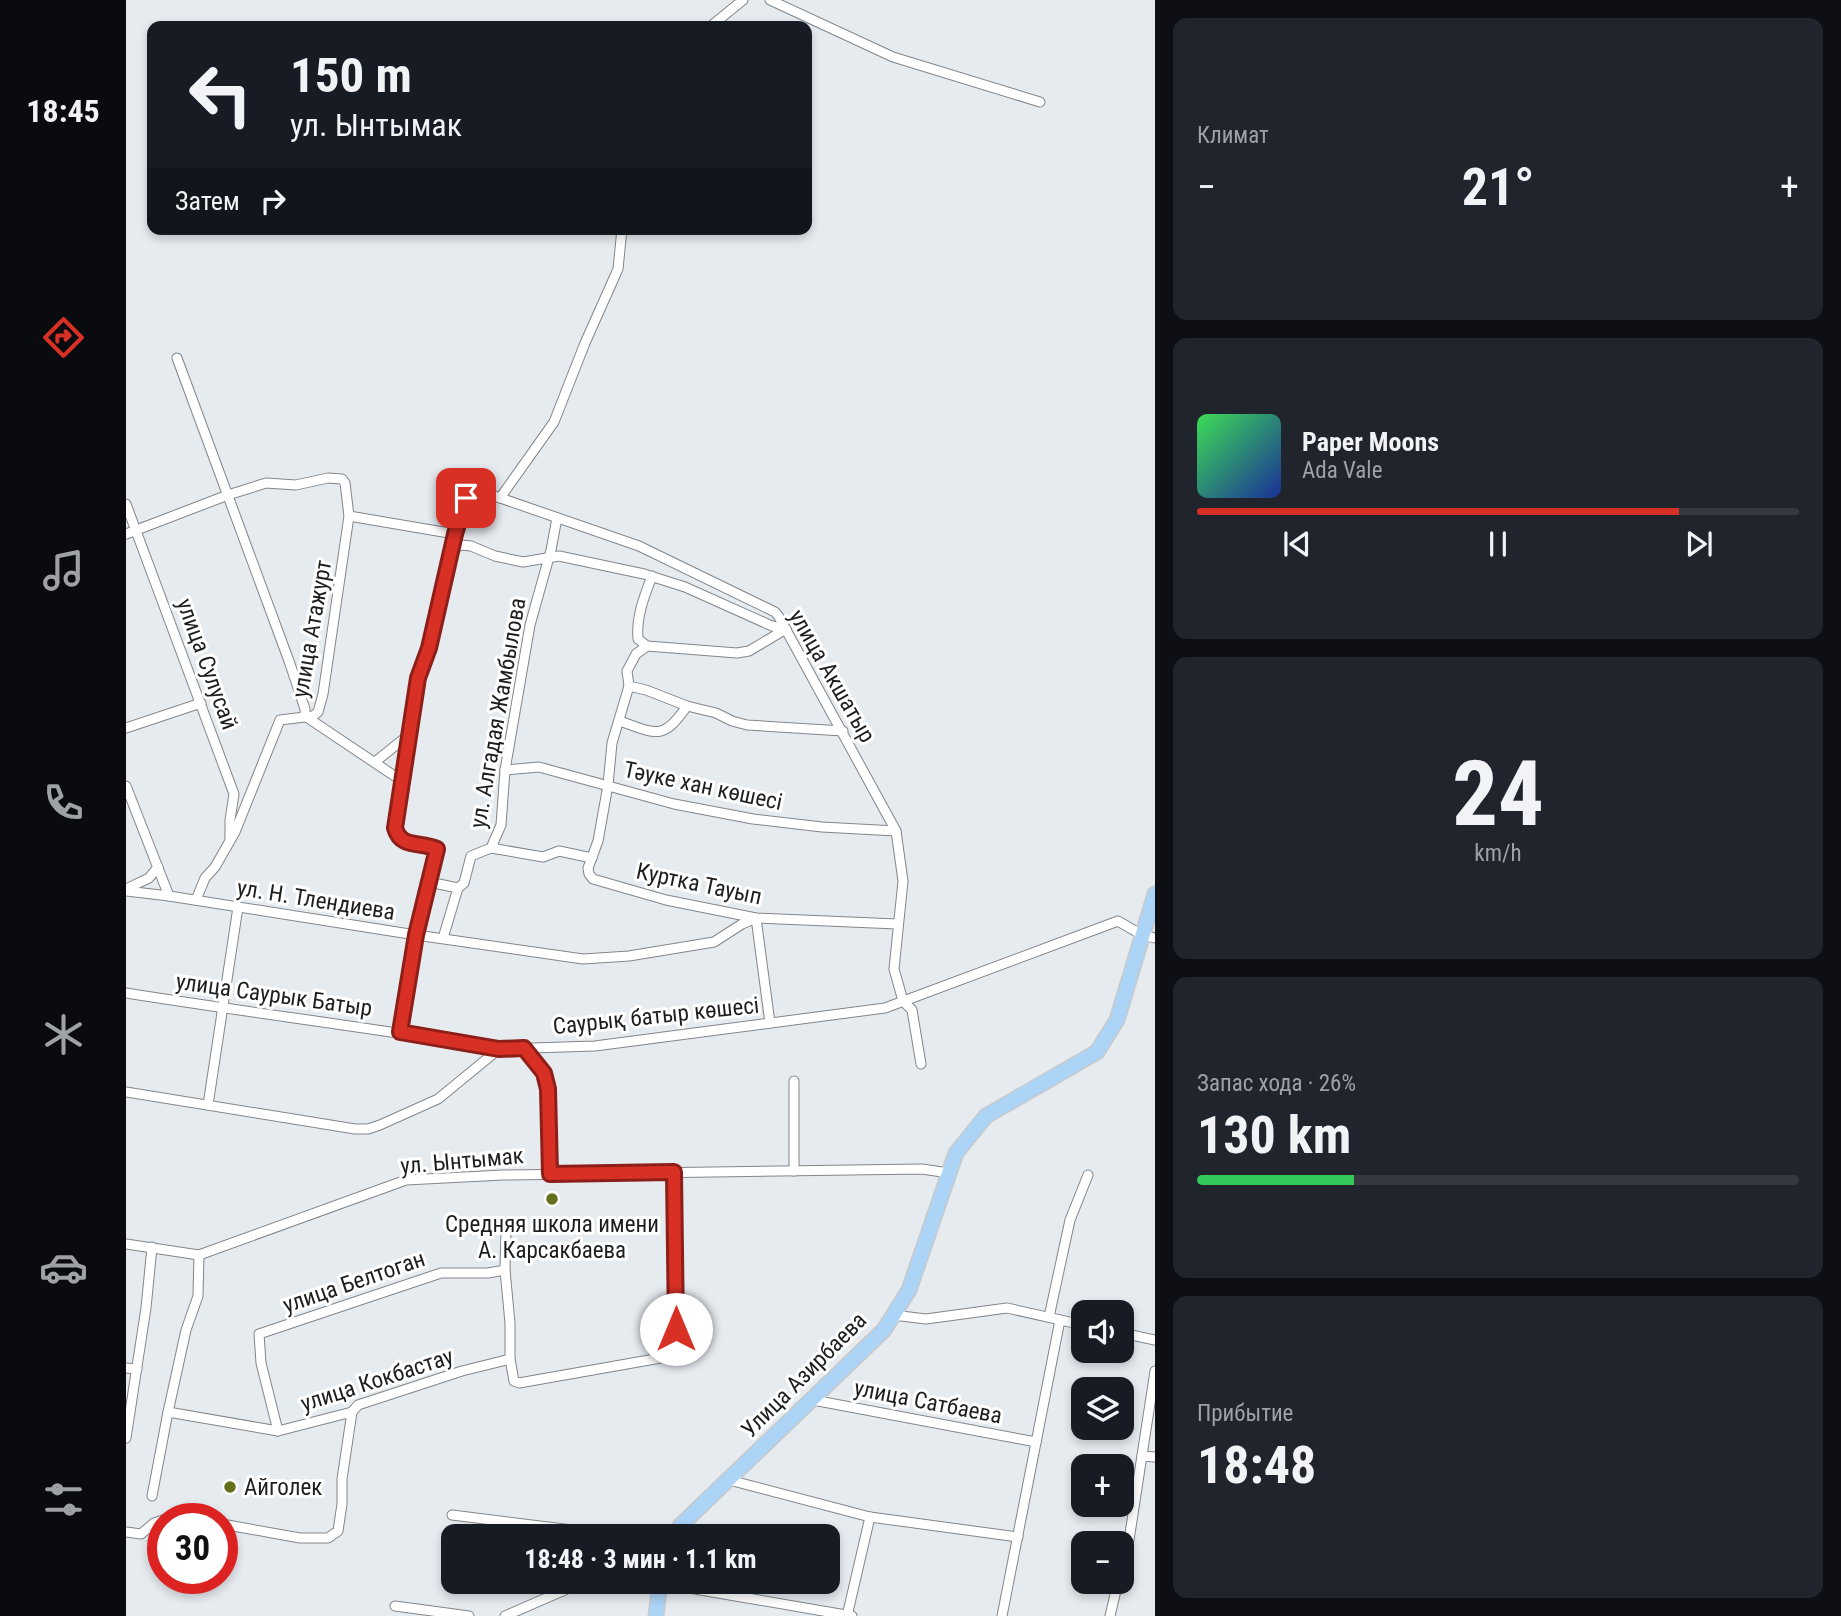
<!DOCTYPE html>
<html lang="ru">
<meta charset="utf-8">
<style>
body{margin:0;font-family:"Roboto Condensed",sans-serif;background:#20242c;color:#f1f3f6;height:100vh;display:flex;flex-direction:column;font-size:26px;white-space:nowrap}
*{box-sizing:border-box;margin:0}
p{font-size:23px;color:#9ea1a6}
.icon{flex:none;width:38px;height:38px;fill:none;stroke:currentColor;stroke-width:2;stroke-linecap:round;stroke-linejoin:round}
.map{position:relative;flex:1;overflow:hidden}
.panel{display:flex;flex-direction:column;gap:18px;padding:18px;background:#0d0f14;width:686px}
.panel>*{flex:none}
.guide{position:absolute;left:21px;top:21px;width:665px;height:214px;border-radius:14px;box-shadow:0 4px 10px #0003;background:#171b24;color:#f1f3f6;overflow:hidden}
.fabs{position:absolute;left:945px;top:1300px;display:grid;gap:14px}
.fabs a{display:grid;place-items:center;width:63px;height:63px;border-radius:14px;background:#171b24;box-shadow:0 4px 10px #0003;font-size:35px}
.speed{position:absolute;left:21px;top:1503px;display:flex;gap:14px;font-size:35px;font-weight:700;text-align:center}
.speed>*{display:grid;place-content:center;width:91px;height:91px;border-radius:50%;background:#171b24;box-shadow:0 4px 10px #0003;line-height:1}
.speed .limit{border:10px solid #d22;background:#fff;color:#111}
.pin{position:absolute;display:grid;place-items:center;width:60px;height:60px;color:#fff;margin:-30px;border-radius:14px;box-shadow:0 4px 10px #0006}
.me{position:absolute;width:77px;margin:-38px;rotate:0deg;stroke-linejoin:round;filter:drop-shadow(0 0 5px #0008)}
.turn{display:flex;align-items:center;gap:24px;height:147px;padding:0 28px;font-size:32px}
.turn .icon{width:91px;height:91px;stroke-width:2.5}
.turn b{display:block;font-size:49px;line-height:60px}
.then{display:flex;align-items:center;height:66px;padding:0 28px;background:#0003;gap:14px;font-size:26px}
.big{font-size:52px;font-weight:700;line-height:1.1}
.panel .card{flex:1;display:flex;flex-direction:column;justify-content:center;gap:10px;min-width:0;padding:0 24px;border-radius:14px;background:#20242c}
.panel .dial{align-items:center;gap:0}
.dial b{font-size:91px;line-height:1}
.song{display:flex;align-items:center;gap:21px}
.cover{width:84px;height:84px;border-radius:10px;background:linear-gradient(135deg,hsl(130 70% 55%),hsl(230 70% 35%))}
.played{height:7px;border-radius:4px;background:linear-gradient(90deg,#d93025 80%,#363941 80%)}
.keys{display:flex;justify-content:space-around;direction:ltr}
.heat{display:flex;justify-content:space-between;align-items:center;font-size:38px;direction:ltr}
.charge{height:10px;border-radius:5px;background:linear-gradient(90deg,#34c759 26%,#363941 0)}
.trip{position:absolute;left:315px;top:1524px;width:399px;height:70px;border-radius:14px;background:#171b24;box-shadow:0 4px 10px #0003;font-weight:700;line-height:70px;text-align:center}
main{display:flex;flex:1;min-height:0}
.tab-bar{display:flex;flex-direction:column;width:126px;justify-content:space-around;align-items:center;background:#090b0e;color:#9ea1a6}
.tab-bar .icon{width:49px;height:49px}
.tab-bar .on{color:#d93025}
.tab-bar b{font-size:32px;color:#f1f3f6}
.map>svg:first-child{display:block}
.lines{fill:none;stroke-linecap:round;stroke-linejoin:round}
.street-casing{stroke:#82868a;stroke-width:11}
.primary-casing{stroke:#c9c9c9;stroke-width:17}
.street{stroke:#fff;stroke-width:9}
.primary{stroke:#acd4f7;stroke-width:14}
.route-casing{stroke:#8d1f18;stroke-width:18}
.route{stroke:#d93025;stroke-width:12}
.poi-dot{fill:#64701a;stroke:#fff;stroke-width:2.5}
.labels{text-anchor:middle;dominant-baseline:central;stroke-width:6;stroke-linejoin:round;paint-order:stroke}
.street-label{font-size:23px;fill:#1d1e20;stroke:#fff}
.poi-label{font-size:23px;fill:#1d1e20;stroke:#fff}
</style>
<main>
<nav class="tab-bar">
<b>18:45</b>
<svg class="icon on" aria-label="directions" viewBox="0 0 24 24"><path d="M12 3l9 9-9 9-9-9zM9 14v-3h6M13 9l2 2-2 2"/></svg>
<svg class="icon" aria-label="music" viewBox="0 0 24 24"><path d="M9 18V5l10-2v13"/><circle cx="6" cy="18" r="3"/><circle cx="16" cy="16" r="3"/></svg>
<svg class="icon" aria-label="phone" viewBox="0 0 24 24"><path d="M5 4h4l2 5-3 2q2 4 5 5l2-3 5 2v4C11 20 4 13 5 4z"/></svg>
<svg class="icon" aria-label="climate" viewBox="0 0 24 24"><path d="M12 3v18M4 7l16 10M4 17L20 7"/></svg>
<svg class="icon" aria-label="car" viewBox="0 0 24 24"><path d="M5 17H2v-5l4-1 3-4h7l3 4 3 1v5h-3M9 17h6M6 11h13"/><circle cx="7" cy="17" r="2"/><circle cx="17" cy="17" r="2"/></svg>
<svg class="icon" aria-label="filters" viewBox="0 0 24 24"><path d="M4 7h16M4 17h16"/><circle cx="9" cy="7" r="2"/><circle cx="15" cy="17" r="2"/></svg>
</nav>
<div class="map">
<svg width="1029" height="1616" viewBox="0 0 1029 1616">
<rect width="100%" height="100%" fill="#e6ebf0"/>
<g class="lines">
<defs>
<g id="street">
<polyline points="644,0 767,57 914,102"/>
<polyline points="585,26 617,0"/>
<polyline points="51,358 163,661 179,709 179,716 276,781"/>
<polyline points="374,498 428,422 459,343 492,269 496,229"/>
<polyline points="0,504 108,794 104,820 104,839"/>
<polyline points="223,516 329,534"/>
<polyline points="0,534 102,495 140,483 170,485 202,478 216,479 219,483 223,516 197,694 192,712 187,716 154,720 109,832 89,867 79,878 70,900"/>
<polyline points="325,550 335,545 345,546 369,556 397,562 433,556 518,574 559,587 646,626 660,629"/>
<polyline points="660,629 623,651 611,653 521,646 510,654 501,671 503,686 486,743 482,785 472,841 462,868 463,874 467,879 540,900 630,918 771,924"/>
<path d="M521,646l-9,-7c-2,-22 6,-42 14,-63"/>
<polyline points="503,686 520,690 561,706 590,713 606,721 621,725 717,731"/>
<path d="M494,721c36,13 43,20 67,-15"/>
<polyline points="0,728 75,703"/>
<polyline points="249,762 285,733"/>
<polyline points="379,770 413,767 548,804 627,819 696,827 770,831"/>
<polyline points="0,786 43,896"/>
<polyline points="365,848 417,857 433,851 466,858"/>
<polyline points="303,882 332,888"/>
<polyline points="0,889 23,878 32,867"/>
<polyline points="0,891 43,896 290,935 457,959 503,956 588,942 616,924 630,918 644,1023"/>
<polyline points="317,938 332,888 338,883 345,856 365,848 375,825 379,770 404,625 425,550 431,518"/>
<path d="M0,993c124,20 249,35 373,56"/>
<path d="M274,1032l16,-97 21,-86c-17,-7 -37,0 -42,-21l21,-139c2,-16 9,-27 14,-42 13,-49 20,-100 36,-149l2,-3 15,-3 156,54 136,66 4,5 117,214 7,50 -9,88 9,32 9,9 9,54"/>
<polyline points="398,1048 418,1073 422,1089 424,1174"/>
<polyline points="0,1092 229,1129 242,1129 254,1125 312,1099 373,1049 469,1046 759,1008 992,921 1016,935 1029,938"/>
<polyline points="82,1105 112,907"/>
<polyline points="668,1171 668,1081"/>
<polyline points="0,1244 73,1255"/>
<polyline points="73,1255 280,1180 377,1175 796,1169 823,1173"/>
<polyline points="767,1315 800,1319 881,1308 957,1325"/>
<polyline points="923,1317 944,1220 962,1175"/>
<polyline points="996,1333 1029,1340"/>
<polyline points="384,1359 388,1381 393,1383 546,1356 550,1351 548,1173"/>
<polyline points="0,1368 11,1369"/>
<polyline points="687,1400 910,1442"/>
<polyline points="42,1412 152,1431 226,1412 232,1405 336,1371 384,1359 384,1323 379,1270"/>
<polyline points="152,1431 135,1363 133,1334 315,1273 362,1273 379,1270 380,1230"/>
<polyline points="0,1438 20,1308 26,1247"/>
<polyline points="1016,1456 1029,1457"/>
<polyline points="603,1480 744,1517 892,1537"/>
<polyline points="26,1496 42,1412 60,1330 72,1296 73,1255"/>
<polyline points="326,1515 495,1536"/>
<polyline points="41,1519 59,1519"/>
<polyline points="96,1524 174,1538 202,1538 212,1531 216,1504 216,1479 226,1412"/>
<polyline points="0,1532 15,1534 28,1523 37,1520"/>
<polyline points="996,1568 1003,1540 1029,1371"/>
<polyline points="534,1583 726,1616"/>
<polyline points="269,1606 343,1616"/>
<polyline points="379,1616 457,1582"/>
<polyline points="721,1616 744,1517"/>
<polyline points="876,1616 934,1320"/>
<polyline points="984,1616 992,1582"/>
</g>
<g id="primary">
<polyline points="550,1536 554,1526 758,1330 783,1290 830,1153 860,1116 971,1052 991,1020 1029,894"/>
<polyline points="530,1616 534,1582"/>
</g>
</defs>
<use href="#street" class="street-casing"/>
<use href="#primary" class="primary-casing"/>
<use href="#street" class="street"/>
<use href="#primary" class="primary"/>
</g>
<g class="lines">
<defs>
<path id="route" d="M340,498l-11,36 -26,114 -11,30 -23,150c6,21 25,13 42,21l-21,86 -16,97 99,17 25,-1 20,25 4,16 2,85 124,-2 2,157"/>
</defs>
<use href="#route" class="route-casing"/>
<use href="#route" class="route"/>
</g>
<g class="poi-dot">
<circle cx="426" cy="1199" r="7"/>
<circle cx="104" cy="1487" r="7"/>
</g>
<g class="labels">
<g class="street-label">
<text transform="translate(186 629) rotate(-80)">улица Атажурт</text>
<text transform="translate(81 664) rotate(70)">улица Сулусай</text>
<text transform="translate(706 676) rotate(60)">улица Акшатыр</text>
<text transform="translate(372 713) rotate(-80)">ул. Алгадая Жамбылова</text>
<text transform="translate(577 786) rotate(12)">Тәуке хан көшесі</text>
<text transform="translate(573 884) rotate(12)">Куртка Тауып</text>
<text transform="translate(190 900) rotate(9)">ул. Н. Тлендиева</text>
<text transform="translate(148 995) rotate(8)">улица Саурык Батыр</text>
<text transform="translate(530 1016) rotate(-6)">Саурық батыр көшесі</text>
<text transform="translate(336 1161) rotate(-5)">ул. Ынтымак</text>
<text transform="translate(228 1282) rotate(-19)">улица Белтоган</text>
<text transform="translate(678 1375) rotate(-45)">Улица Азирбаева</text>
<text transform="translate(251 1380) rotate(-18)">улица Кокбастау</text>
<text transform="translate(802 1402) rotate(11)">улица Сатбаева</text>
</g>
<g class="poi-label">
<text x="426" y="1224">Средняя школа имени<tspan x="426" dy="26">А. Карсакбаева</tspan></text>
<text x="118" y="1487" text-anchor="start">Айголек</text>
</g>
</g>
</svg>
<div class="fabs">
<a><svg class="icon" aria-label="sound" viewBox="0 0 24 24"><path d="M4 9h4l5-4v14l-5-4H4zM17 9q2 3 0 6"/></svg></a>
<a><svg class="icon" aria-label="layers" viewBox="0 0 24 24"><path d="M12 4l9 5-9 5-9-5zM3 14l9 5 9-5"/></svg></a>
<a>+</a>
<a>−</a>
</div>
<div class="speed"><div class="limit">30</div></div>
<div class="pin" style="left:340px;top:498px;background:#d93025"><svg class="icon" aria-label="arrive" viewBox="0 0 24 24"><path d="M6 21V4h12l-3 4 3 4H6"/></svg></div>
<svg class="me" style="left:550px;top:1329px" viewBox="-20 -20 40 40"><circle r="19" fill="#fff"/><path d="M0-13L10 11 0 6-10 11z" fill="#d93025"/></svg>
<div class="trip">18:48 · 3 мин · 1.1 km</div>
<div class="guide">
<div class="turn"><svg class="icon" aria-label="left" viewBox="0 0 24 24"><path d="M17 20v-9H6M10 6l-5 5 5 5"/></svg><div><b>150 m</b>ул. Ынтымак</div></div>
<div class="then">Затем<svg class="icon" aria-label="right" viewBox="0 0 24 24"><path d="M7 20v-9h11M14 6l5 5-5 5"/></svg></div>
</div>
</div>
<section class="panel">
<div class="card"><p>Климат</p>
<div class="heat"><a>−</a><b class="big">21°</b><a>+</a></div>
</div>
<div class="card">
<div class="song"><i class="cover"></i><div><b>Paper Moons</b><p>Ada Vale</p></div></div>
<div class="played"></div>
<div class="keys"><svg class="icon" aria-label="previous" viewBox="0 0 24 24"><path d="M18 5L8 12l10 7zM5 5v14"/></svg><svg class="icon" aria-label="pause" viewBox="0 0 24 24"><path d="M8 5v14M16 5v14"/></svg><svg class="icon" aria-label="next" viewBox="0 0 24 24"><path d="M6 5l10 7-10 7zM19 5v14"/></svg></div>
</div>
<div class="card dial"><b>24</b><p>km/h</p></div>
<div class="card"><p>Запас хода · 26%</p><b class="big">130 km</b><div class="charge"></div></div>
<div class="card"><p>Прибытие</p><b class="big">18:48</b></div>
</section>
</main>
